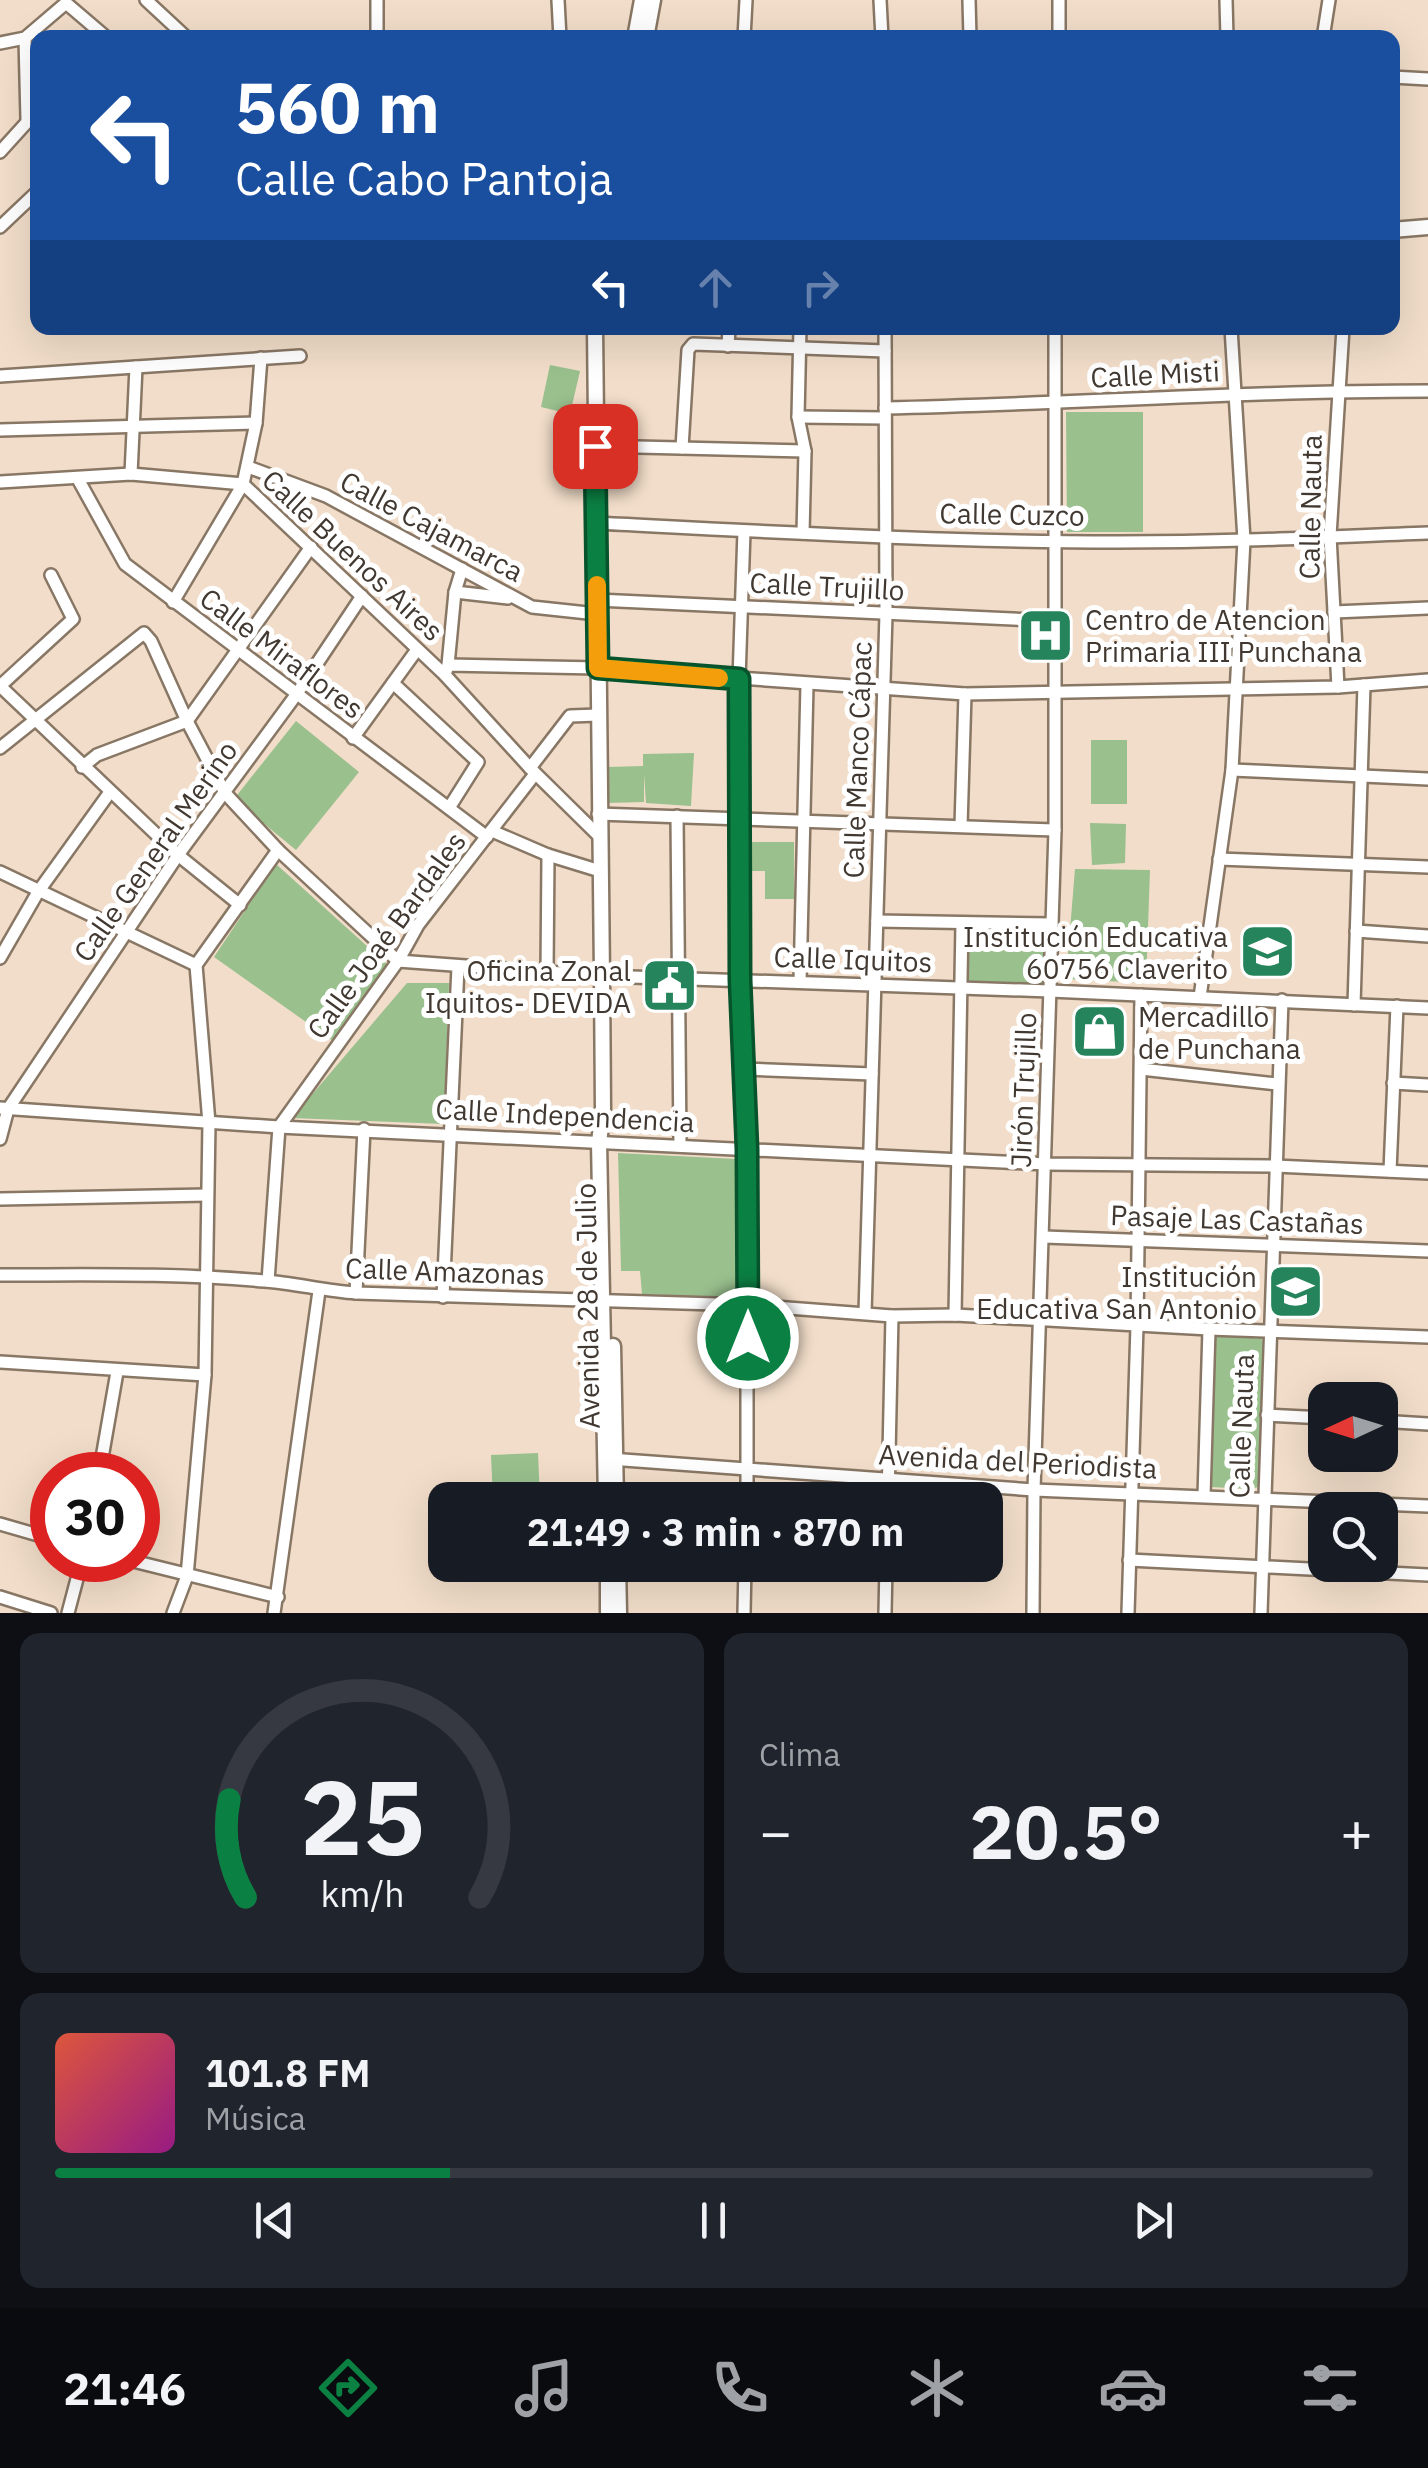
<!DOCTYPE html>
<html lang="es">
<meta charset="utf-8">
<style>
body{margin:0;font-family:"IBM Plex Sans",sans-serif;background:#20242c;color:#f1f3f6;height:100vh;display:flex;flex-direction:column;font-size:38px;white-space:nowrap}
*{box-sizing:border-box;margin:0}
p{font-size:32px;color:#9ea1a6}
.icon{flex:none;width:55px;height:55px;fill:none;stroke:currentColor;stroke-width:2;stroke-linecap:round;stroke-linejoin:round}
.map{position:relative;height:1613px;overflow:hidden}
.panel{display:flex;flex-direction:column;gap:20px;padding:20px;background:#0d0f14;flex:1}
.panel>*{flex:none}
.guide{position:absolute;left:30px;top:30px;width:1370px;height:305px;border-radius:20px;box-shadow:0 10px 40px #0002;background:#1a4fa0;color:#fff;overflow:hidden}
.needle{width:65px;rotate:266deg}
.tools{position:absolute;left:1308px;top:1382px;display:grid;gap:20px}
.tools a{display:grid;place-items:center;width:90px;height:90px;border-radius:20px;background:#171b24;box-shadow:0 10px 40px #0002;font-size:50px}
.speed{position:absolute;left:30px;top:1452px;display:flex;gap:20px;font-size:50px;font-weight:700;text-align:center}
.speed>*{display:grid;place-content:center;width:130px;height:130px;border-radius:50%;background:#171b24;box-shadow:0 10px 40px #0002;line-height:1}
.speed .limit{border:15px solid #d22;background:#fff;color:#111}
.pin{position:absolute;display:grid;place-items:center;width:85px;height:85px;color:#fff;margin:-42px;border-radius:20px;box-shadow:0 5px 15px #0006}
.me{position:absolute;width:110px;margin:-55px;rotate:0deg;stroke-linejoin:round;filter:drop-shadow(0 0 8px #0008)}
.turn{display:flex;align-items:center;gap:35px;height:210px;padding:0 40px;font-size:45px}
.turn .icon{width:130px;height:130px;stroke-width:2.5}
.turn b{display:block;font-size:70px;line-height:85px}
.lanes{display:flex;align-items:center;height:95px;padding:0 40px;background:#0003;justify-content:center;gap:50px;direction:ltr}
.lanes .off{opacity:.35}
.big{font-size:75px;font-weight:700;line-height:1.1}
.panel .card{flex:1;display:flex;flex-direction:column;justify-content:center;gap:15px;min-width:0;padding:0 35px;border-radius:20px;background:#20242c}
.panel .dial{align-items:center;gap:0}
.dial svg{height:260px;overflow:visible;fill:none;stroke:#363941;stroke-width:7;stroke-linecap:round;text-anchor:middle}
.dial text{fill:#f1f3f6;stroke:none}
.song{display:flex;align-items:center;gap:30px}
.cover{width:120px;height:120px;border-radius:15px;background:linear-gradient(135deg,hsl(10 70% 55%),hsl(310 70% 35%))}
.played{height:10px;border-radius:5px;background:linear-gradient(90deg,#0b8043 30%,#363941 30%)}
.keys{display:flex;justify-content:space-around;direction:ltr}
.heat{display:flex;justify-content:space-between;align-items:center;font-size:55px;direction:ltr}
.panel .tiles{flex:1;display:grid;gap:20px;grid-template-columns:1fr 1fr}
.card:last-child{grid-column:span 2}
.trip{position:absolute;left:428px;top:1482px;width:575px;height:100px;border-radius:20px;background:#171b24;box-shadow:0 10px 40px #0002;font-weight:700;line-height:100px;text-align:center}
.menu{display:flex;height:160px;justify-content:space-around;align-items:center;background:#090b0e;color:#9ea1a6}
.menu .icon{width:70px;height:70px}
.menu .on{color:#0b8043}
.menu b{font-size:45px;color:#f1f3f6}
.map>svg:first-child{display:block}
.green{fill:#9ac08e}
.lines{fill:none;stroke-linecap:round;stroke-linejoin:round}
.minor-casing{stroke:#897765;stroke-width:16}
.major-casing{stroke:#897765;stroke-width:19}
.minor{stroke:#fff;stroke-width:11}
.major{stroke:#fff;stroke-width:14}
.route-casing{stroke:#07532c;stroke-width:25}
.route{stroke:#0b8043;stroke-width:18}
.slow{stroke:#f59e0b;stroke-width:18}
.labels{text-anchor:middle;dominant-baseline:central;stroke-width:10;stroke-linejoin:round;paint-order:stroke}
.street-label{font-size:28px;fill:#413931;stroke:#fff}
.poi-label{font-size:28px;fill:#413931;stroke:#fff;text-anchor:end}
</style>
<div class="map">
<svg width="1428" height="1613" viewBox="0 0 1428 1613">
<rect width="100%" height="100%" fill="#f1ddc9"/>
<g class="green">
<polygon points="550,365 580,371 570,414 541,407"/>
<polygon points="1066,412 1143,412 1143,532 1067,532"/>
<polygon points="296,721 359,772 296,850 234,799"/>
<rect x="1091" y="740" width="36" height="64"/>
<polygon points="694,753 691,806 646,803 644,774 644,802 608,803 607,767 643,766 643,754"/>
<polygon points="1090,823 1126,824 1125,863 1092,865"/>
<polygon points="751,842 794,842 794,899 765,899 765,871 752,871"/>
<polygon points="276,864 388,965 333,1041 214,957"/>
<polygon points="1075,869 1150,870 1146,983 1066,979"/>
<polygon points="959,925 1048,928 1046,986 961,984"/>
<polygon points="407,983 449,983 444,1124 292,1118"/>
<polygon points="618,1153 736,1159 738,1298 642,1294 640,1271 621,1271"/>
<polygon points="1215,1334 1260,1335 1263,1342 1258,1487 1252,1489 1210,1487 1207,1480 1211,1339"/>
<polygon points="538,1453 540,1500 493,1500 491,1455"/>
</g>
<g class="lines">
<defs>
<g id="minor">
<polyline points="146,0 187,38"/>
<polyline points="558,0 560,38"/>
<polyline points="880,0 882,38"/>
<polyline points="969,0 970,38"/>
<polyline points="1059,0 1059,38"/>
<polyline points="1226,0 1227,38"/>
<polyline points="25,38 27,119"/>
<polyline points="377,38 377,0"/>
<polyline points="744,38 746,0"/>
<polyline points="1323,38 1329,0"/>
<polyline points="0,43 25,38 66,3 107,38"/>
<polyline points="1392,77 1428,79"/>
<polyline points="0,152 38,110"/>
<polyline points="0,227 38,191"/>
<polyline points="800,328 798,417 805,451 803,533"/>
<polyline points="728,346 729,328"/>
<polyline points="0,376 300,356"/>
<path d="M885,408c181,-4 362,-17 543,-17"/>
<polyline points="798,417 885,418"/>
<polyline points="0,430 256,423"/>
<polyline points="595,446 805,451"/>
<polyline points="682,448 688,350 693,344 885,351"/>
<polyline points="248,467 326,496 532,607 597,614"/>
<polyline points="131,474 136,367"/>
<polyline points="78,479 125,564 487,837"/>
<polyline points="0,482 131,474 243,484 445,675 530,768 599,836"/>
<path d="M596,523c216,11 433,24 649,17 61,-1 122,-5 183,-7"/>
<polyline points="744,531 739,679 740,980 747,1149 747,1500"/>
<polyline points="51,575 73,619 0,686 178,855 240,905"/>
<polyline points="455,592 508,598"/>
<polyline points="597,600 1054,621"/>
<polyline points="173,602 243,484 256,423 261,358"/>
<polyline points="1334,612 1428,608"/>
<polyline points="448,665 455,592 462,569"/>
<polyline points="445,675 448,665 598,668 965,694 1338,687 1428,680"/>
<polyline points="393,683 478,762 449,808"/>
<polyline points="1338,687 1330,536 1343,328"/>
<polyline points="353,738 416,651"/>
<polyline points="0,748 144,633 151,641 187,721 225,793 278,850 398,961 602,976 1050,991 1428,1008"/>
<polyline points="82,767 97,755 187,721 311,547"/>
<polyline points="530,768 570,716 598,715"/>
<polyline points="1232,770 1428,779"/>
<polyline points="598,814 1055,830"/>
<polyline points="677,816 680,1146"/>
<polyline points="961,826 965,694"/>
<polyline points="492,831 548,855 600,871"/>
<polyline points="1219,859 1428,867"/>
<polyline points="0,872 196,965"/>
<polyline points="877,921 1052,924"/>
<polyline points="1356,931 1428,936"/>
<polyline points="0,958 38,892 110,792"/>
<polyline points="547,972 548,855"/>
<polyline points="800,982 807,685"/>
<polyline points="1200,997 1232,770 1244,540 1231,328"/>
<polyline points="1354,1005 1364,685"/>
<polyline points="744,1069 872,1074"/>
<polyline points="1141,1069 1277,1084"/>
<polyline points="1393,1083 1428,1085"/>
<polyline points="0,1108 279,1127 1046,1164 1275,1166 1428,1173"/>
<polyline points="0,1139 8,1109 178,855 296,695 362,596"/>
<polyline points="1390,1171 1397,1006"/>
<polyline points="0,1199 207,1195"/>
<polyline points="1044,1237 1428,1251"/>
<path d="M0,1275c88,0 176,-2 264,6 31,2 60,10 92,12l392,12 144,11 63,-1 254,14 219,8"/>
<polyline points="268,1281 279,1127 398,961 418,925 535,774"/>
<polyline points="356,1293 364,1129"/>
<polyline points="443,1297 458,967"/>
<polyline points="865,1313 886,614 885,328"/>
<polyline points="955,1315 962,923"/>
<polyline points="0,1362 205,1375"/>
<polyline points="1267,1415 1325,1418"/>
<polyline points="1380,1421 1428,1424"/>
<polyline points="610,1459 1034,1490 1428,1506"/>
<polyline points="99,1475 117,1372"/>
<polyline points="1204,1496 1209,1329"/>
<polyline points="888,1500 892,1316"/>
<polyline points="0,1524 52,1539"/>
<polyline points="129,1560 278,1597"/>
<polyline points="1129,1560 1428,1575"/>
<polyline points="0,1597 51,1613"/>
<polyline points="68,1613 82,1560"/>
<polyline points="173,1613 187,1576 205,1375 209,1123 196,965 278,850"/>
<polyline points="274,1613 319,1291"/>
<polyline points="744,1613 745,1565"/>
<polyline points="885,1613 886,1565"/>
<polyline points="1033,1613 1034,1490 1055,830 1055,328"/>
<polyline points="1128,1613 1137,1326 1141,995"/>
<polyline points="1261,1613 1282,1000"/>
</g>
<g id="major">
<polyline points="635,38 642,0"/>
<polyline points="646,38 653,0"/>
<polyline points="1392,230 1428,227"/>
<polyline points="595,328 602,976 603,1111 599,1142 606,1500"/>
<polyline points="613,1346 616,1500"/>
<polyline points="608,1565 608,1613"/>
<polyline points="618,1565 619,1613"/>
</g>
</defs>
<use href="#minor" class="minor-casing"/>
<use href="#major" class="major-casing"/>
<use href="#minor" class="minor"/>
<use href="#major" class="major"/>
</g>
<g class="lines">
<defs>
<polyline id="route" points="595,446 598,668 739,679 740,980 747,1149 748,1338"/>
</defs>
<use href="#route" class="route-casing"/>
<use href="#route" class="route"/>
<polyline class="slow" points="597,585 598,668 719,678"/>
</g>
<defs>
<symbol id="hospital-square" viewBox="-11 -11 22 22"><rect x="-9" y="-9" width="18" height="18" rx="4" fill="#26845c" stroke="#fff"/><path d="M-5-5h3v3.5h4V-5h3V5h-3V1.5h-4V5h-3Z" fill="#fff"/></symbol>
<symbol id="school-square" viewBox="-11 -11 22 22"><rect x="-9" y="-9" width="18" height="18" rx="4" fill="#26845c" stroke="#fff"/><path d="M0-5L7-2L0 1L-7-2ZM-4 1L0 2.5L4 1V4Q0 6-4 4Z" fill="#fff"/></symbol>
<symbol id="civic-square" viewBox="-11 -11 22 22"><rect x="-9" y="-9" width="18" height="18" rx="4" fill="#26845c" stroke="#fff"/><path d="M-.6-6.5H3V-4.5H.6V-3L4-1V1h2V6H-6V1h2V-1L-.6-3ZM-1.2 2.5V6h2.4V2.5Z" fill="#fff"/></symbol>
<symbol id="shop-square" viewBox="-11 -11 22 22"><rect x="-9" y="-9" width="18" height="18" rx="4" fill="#26845c" stroke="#fff"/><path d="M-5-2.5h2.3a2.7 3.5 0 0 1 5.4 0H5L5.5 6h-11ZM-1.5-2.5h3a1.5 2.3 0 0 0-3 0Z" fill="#fff"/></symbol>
</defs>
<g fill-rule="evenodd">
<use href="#hospital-square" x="1014" y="604" width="63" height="63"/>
<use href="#school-square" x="1236" y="920" width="63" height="63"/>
<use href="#civic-square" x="638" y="954" width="63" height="63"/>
<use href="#shop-square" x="1068" y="1000" width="63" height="63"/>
<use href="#school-square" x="1264" y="1260" width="63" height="63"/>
</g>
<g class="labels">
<g class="street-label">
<text transform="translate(1155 374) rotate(-3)">Calle Misti</text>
<text transform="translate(1310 507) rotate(-89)">Calle Nauta</text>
<text transform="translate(1012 514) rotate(1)">Calle Cuzco</text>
<text transform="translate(432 526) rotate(28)">Calle Cajamarca</text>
<text transform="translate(353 555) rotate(43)">Calle Buenos Aires</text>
<text transform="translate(827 586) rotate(3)">Calle Trujillo</text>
<text transform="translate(282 653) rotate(37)">Calle Miraflores</text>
<text transform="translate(857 760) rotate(-88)">Calle Manco Cápac</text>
<text transform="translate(155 851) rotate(-55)">Calle General Merino</text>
<text transform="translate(386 935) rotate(-54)">Calle Joaé Bardales</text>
<text transform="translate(853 959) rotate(2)">Calle Iquitos</text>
<text transform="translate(1023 1090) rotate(-88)">Jirón Trujillo</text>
<text transform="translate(565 1115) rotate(3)">Calle Independencia</text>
<text transform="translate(1237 1219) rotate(2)">Pasaje Las Castañas</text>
<text transform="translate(445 1271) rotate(2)">Calle Amazonas</text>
<text transform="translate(587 1306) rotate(-91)">Avenida 28 de Julio</text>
<text transform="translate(1241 1426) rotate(-88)">Calle Nauta</text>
<text transform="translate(1018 1461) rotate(3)">Avenida del Periodista</text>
</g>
<g class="poi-label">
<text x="1085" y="619" text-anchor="start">Centro de Atencion<tspan x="1085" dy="32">Primaria III Punchana</tspan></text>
<text x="1228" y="936">Institución Educativa<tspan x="1228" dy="32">60756 Claverito</tspan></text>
<text x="631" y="970">Oficina Zonal<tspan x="631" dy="32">Iquitos- DEVIDA</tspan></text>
<text x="1138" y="1016" text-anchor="start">Mercadillo<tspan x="1138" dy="32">de Punchana</tspan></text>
<text x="1257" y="1276">Institución<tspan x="1257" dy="32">Educativa San Antonio</tspan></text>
</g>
</g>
</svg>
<div class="tools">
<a><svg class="needle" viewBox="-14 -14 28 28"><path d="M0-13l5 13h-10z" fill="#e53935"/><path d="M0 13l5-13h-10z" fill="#9ea1a6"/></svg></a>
<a><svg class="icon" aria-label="search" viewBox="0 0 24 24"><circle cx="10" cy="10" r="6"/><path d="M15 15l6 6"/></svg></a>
</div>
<div class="speed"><div class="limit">30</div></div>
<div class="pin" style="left:595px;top:446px;background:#d93025"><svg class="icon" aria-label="arrive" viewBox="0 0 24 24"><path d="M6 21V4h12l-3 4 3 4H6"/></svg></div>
<svg class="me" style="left:748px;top:1338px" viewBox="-20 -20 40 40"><circle r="17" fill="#0b8043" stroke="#fff" stroke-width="3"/><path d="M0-11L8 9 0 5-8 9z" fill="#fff"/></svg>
<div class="trip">21:49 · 3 min · 870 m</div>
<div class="guide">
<div class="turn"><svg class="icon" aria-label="left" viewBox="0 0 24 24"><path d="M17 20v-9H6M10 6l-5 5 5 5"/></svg><div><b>560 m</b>Calle Cabo Pantoja</div></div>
<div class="lanes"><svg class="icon" aria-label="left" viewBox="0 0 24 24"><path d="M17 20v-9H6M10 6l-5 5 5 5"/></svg><svg class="icon off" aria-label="ahead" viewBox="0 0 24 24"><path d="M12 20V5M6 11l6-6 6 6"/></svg><svg class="icon off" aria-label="right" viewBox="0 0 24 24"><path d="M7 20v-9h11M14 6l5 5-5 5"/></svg></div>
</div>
</div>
<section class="panel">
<div class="tiles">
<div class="card dial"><svg viewBox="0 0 100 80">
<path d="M14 69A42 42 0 1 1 86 69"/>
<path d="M14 69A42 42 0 0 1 9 39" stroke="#0b8043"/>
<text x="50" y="56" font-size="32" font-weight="700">25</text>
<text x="50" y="72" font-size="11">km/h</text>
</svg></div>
<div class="card"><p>Clima</p>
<div class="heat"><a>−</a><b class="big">20.5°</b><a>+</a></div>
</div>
<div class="card">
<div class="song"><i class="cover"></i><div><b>101.8 FM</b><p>Música</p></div></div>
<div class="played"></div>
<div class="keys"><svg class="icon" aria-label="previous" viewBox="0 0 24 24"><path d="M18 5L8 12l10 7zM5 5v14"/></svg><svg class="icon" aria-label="pause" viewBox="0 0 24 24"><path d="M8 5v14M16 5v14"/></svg><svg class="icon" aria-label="next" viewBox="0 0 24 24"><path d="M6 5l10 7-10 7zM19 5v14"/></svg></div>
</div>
</div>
</section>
<nav class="menu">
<b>21:46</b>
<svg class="icon on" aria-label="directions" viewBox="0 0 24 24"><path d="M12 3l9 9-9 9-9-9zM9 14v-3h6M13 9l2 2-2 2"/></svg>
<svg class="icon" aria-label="music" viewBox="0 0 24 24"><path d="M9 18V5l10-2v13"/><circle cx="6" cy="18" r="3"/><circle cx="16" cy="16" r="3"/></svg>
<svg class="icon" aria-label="phone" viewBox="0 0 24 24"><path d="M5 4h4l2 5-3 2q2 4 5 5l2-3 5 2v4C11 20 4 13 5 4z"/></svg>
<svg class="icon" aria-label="climate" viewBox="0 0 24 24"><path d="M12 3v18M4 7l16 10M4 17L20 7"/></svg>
<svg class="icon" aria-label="car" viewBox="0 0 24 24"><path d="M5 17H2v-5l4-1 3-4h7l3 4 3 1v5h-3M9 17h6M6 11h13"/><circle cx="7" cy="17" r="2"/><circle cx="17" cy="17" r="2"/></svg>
<svg class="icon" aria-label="filters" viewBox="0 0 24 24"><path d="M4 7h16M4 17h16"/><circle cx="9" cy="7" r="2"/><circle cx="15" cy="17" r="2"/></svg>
</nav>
